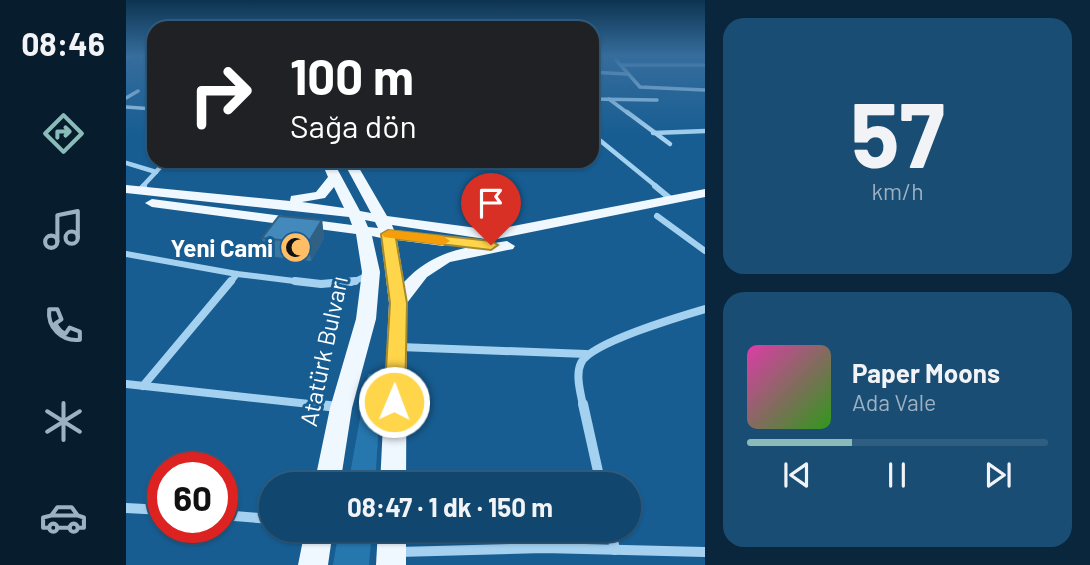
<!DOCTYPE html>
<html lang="tr">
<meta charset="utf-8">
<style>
body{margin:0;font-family:Barlow,sans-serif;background:#1a4d73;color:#f1f3f6;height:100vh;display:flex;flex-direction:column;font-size:26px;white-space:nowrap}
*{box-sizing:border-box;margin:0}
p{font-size:23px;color:#9cb1c2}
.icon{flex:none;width:38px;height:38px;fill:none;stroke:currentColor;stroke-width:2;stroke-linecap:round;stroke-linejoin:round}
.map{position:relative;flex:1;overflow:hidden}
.details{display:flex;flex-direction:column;gap:18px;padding:18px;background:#09263c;width:385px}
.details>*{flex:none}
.guide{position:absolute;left:21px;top:21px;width:452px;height:147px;border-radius:21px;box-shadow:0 2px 5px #0004,0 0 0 2px #305e81;background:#202124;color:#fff;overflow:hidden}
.speed{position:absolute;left:21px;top:452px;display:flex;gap:14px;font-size:35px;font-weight:700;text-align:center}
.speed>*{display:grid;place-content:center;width:91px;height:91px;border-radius:50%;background:#11466e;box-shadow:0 2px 5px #0004,0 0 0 2px #305e81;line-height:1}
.speed .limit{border:10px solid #d22;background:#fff;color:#111}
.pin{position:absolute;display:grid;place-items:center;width:60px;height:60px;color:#fff;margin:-72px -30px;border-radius:50% 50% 50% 0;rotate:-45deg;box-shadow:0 0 7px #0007}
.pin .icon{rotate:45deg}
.me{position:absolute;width:77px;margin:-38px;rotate:1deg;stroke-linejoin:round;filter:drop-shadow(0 0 5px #0008)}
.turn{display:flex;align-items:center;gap:24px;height:147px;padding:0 28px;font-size:32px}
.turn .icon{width:91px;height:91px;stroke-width:2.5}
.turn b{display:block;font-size:49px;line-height:60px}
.details .card{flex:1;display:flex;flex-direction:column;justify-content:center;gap:10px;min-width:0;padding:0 24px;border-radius:21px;background:#1a4d73}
.details .dial{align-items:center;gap:0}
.dial b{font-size:91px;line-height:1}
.song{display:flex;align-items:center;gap:21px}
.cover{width:84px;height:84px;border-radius:10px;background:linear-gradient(135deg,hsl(320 70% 55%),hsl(110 70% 35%))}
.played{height:7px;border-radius:4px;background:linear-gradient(90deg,#8bbbb9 35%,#305e81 35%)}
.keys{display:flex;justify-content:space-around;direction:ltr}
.trip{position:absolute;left:133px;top:472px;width:382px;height:70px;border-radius:35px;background:#11466e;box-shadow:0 2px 5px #0004,0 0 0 2px #305e81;font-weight:700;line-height:70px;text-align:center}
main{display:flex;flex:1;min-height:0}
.menu{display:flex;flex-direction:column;width:126px;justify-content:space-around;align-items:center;background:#071c2c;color:#9cb1c2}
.menu .icon{width:49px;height:49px}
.menu .current{color:#8bbbb9}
.menu b{font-size:32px;color:#f1f3f6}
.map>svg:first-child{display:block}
.green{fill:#2677ae}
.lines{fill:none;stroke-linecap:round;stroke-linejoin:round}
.street-far4{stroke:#a5d1f0;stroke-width:3.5}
.street-far3{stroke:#a5d1f0;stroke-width:4.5}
.street-far2{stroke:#a5d1f0;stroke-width:6}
.street-far1{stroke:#a5d1f0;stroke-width:8}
.street{stroke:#a5d1f0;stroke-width:10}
.primary{fill:#eff7ff;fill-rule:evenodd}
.wall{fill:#3a76a1}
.shaded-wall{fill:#306083}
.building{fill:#4489bb;stroke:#306083;stroke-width:2}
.route{fill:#ffd54a;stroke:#a68a30;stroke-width:2}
.slow{fill:#f59e0b}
.labels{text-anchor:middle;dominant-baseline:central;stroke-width:6;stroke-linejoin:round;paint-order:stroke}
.poi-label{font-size:24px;font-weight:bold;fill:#fff;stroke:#175d92;text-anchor:end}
.street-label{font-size:24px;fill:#fff;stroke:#175d92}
</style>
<main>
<nav class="menu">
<b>08:46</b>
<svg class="icon current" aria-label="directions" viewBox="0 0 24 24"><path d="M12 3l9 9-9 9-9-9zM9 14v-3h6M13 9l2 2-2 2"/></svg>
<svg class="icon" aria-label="music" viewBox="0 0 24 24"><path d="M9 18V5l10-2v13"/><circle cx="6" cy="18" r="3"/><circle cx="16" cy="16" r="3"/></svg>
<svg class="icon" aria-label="phone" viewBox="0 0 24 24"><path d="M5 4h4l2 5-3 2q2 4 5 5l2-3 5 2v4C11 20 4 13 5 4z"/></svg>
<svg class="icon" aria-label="climate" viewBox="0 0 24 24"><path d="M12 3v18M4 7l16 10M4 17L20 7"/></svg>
<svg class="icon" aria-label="car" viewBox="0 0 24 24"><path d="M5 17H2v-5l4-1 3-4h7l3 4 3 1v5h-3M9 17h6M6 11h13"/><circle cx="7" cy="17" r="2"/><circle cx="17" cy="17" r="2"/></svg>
</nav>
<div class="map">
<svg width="579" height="565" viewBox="0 0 579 565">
<rect width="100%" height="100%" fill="#175d92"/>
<g class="green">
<polygon points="256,373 249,485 222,485 242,374"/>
<polygon points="213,530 246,530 243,565 207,565"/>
</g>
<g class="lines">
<g class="street-far4">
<polyline points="0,58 4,56"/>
<polyline points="490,60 514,87 579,90"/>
<polyline points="495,65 579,65"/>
<polyline points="466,72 501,74"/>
<polyline points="0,98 12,91"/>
<polyline points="466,99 531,100"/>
<polyline points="483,99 503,114"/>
<polyline points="0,107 28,109"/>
</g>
<g class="street-far3">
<polyline points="501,112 544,144"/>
<polyline points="527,133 579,131"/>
<polyline points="466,139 471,138 531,187"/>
<polyline points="0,163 30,172"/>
<polyline points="16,187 40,161"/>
</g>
<g class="street-far2">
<polyline points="529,186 546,200"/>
<polyline points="13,191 18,186"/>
<polyline points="531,216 579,251"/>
<polyline points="0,254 111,274 184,283"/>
<polyline points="104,283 111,274"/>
<polyline points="225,283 242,275"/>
</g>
<g class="street-far1">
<polyline points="169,281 195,284 229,281"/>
<polyline points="274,347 460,354"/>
<polyline points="0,384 202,406"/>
<polyline points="17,386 105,281"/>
<path d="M457,406c-2,-12 -8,-31 -2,-43 9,-20 100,-47 124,-54"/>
</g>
<g class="street">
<polyline points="186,404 211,407"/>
<polyline points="457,404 475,485"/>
<polyline points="0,508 37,510"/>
<polyline points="96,515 145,519"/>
<polyline points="485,530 489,550"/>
<polyline points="272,552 418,548 579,552"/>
</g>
<g class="primary">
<path d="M195,161h12l27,50 11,2 -28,-52h12l32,55 105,14 213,-41v8l-213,43 -100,-15 2,5 49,6 8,5 -8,5 -46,-6 7,42c31,-33 61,-34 103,-41l8,5 -2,3 -63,13 -23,15 -20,26 -1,182h-26l9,-182 -8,-65 -9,-2 8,36 -4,47 -24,89 -12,77h-26l16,-77 26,-89 6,-47 -6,-38 -204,-27 -7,-4 7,-4 200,26 -3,-8 -223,-24v-8l164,16 1,-5 25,-4 12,-15zM208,187l10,21 -42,-6 23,-4zM239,220l10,2 3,6 -10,-1z"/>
<polygon points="179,530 207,530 202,565 172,565"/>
<polygon points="252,530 280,530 280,565 250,565"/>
</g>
</g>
<polygon class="wall" points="196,220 198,238 185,261 140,256 136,238"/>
<polygon class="shaded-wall" points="196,220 198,238 185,261 182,243"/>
<polygon class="building" points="153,216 196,220 182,243 136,238"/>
<linearGradient id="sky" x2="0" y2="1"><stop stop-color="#0d3350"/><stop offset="0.41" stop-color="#366d9d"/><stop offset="1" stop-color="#366d9d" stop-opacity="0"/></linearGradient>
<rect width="579" height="136" fill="url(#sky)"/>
<polygon class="route" points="262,230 365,241 372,245 365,250 270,239 281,303 279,402 276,408 268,410 261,408 258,402 264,303 255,234"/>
<polygon class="slow" points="263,230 317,236 324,241 317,245 258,237 256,234"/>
<defs>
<symbol id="mosque-disc" viewBox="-11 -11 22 22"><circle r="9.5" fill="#ffbd65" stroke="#175d92"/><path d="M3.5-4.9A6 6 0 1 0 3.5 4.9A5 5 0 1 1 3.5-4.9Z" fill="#111"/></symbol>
</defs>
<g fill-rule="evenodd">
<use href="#mosque-disc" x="152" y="230" width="35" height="35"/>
</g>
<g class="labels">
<g class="poi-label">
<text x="147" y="247">Yeni Cami</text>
</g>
<g class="street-label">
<text transform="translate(197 351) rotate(-78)">Atatürk Bulvarı</text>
</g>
</g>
</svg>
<div class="speed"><div class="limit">60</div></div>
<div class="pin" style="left:365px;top:245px;background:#d93025"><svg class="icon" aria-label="arrive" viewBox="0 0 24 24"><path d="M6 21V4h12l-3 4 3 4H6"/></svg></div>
<svg class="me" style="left:268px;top:402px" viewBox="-20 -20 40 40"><circle r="17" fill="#ffd54a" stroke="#fff" stroke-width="3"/><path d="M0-11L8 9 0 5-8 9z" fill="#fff"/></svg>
<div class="trip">08:47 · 1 dk · 150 m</div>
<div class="guide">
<div class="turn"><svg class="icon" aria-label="right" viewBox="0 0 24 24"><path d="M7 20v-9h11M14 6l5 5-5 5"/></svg><div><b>100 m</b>Sağa dön</div></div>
</div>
</div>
<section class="details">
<div class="card dial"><b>57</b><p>km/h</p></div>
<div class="card">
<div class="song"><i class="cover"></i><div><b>Paper Moons</b><p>Ada Vale</p></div></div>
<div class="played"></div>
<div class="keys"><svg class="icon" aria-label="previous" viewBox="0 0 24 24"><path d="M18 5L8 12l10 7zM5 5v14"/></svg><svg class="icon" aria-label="pause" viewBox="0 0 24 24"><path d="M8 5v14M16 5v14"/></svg><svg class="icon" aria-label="next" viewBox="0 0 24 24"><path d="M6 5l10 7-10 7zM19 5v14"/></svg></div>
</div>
</section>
</main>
